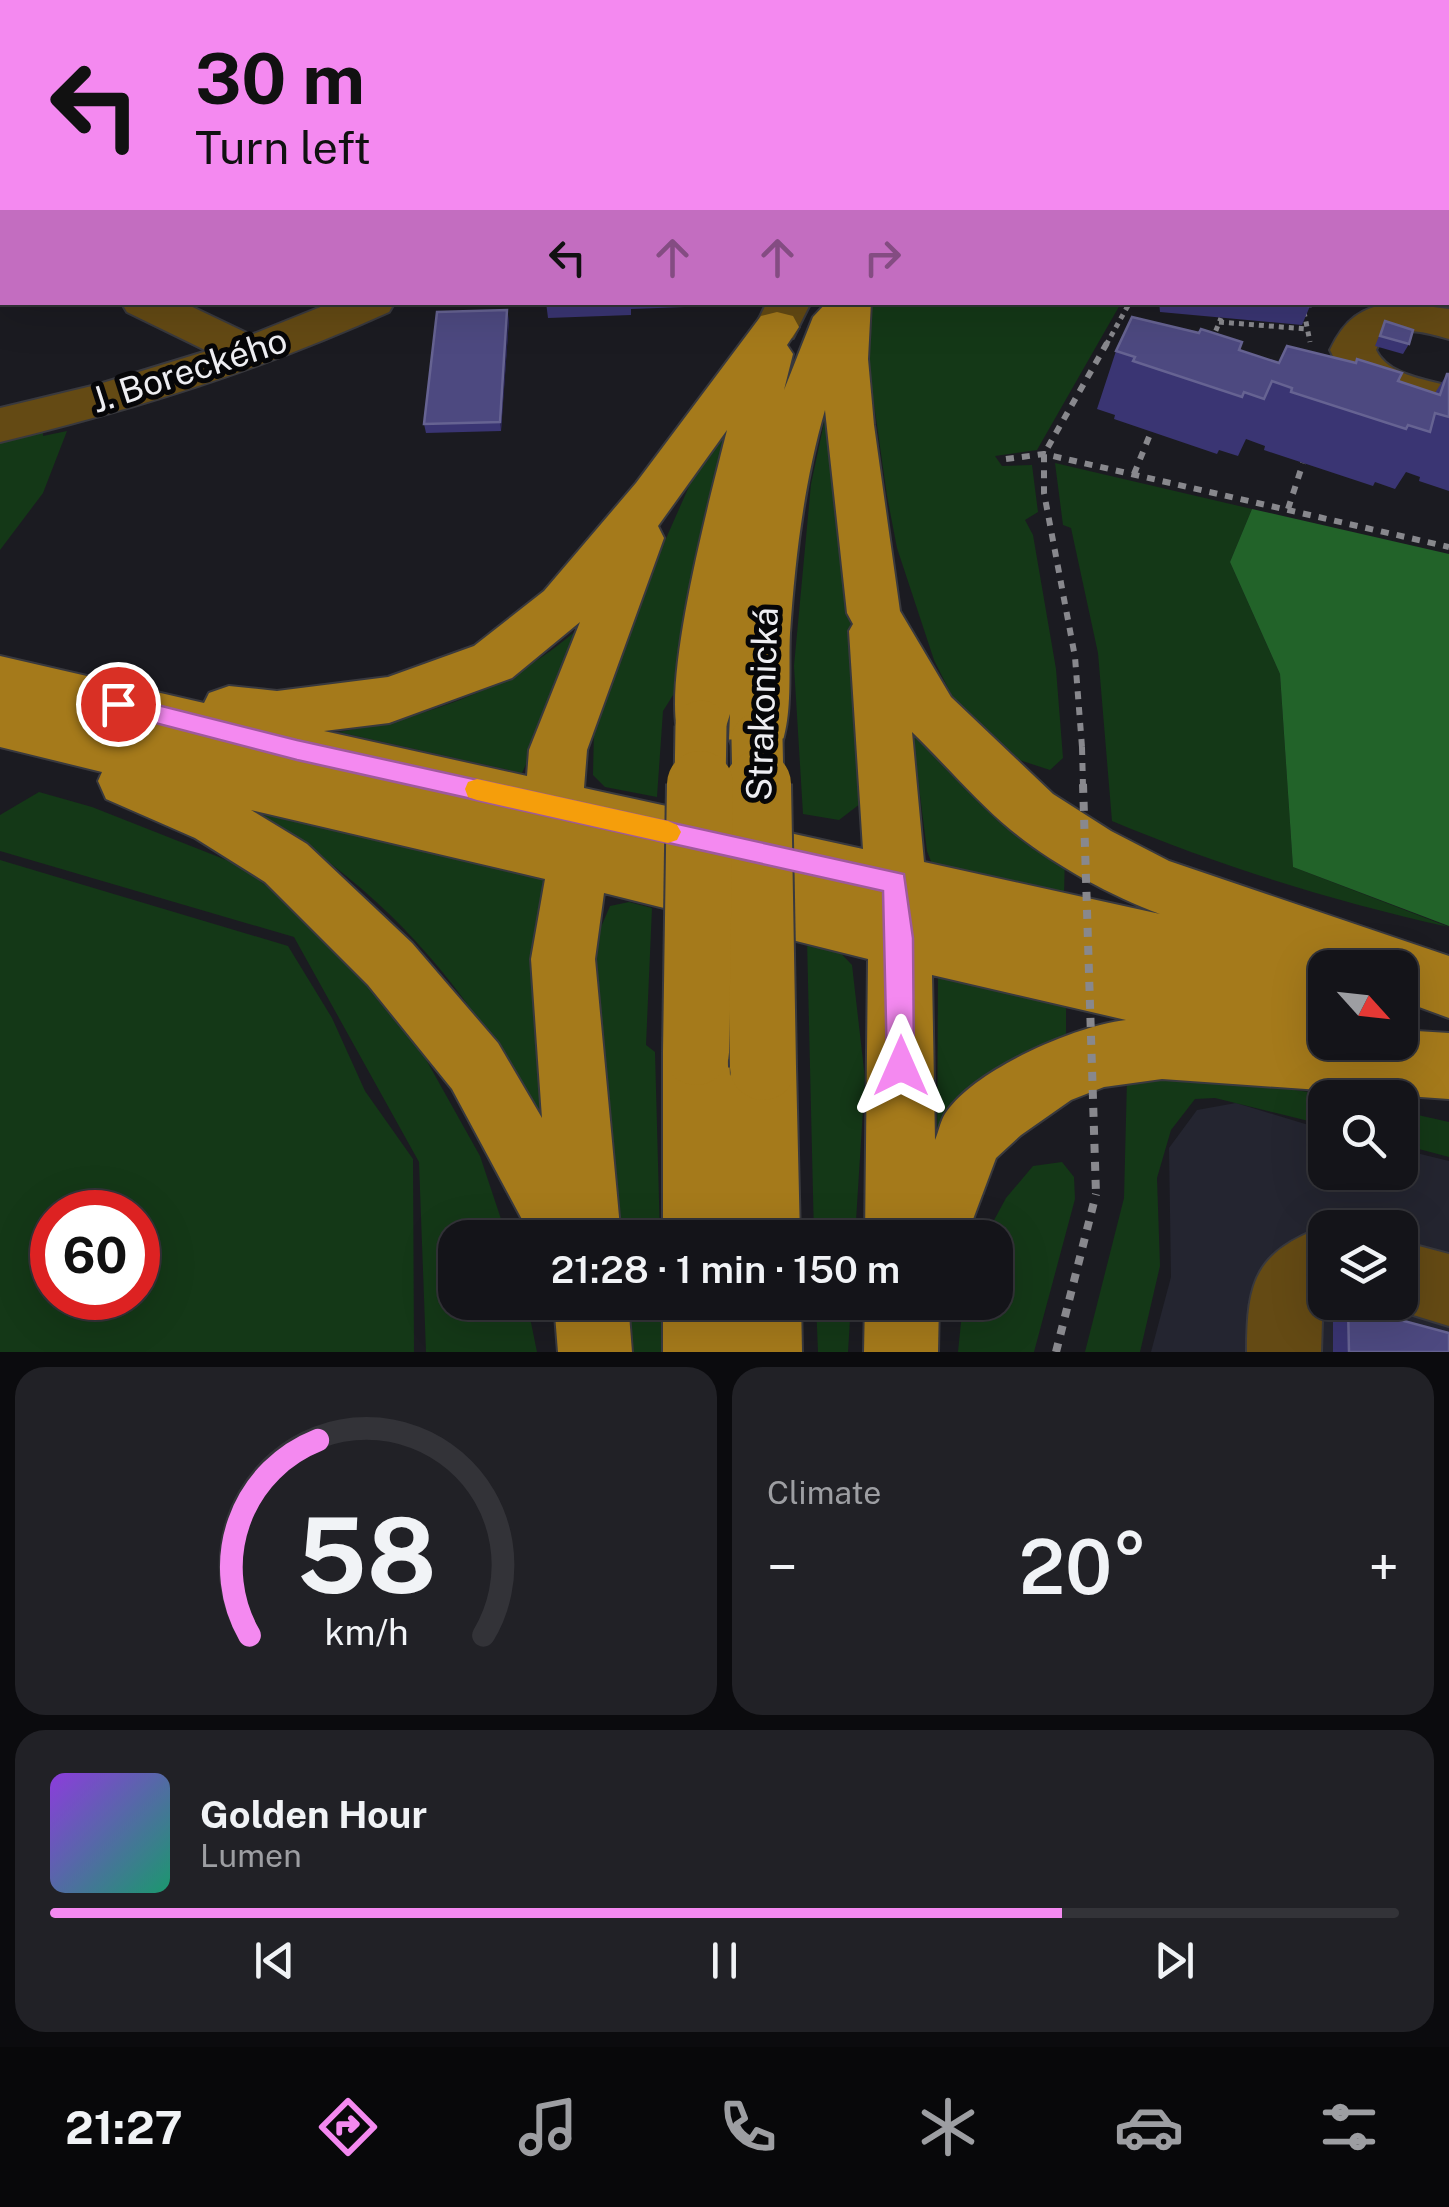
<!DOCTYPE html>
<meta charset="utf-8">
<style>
body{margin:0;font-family:"Public Sans",sans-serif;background:#212126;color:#f1f3f6;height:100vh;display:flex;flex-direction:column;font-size:38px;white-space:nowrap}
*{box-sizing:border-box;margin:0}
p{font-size:32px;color:#9d9ea2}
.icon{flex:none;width:55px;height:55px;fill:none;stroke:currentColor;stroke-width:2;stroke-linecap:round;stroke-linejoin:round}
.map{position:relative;height:1352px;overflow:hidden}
.details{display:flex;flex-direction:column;gap:15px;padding:15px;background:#0b0b0e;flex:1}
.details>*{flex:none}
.hud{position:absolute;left:0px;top:0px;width:1450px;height:305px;box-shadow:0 10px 40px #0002,0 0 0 2px #333338;background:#f489f0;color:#111;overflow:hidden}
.needle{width:65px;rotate:117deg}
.tools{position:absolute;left:1308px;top:950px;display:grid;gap:20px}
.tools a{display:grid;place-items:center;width:110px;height:110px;border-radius:20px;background:#141419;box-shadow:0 10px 40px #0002,0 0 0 2px #333338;font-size:50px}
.speed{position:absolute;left:30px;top:1190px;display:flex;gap:20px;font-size:50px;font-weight:700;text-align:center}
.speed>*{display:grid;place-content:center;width:130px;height:130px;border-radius:50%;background:#141419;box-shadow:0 10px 40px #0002,0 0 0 2px #333338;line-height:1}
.speed .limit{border:15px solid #d22;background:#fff;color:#111}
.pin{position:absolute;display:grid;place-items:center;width:85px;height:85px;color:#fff;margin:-42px;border:5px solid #fff;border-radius:50%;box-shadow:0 2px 10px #0007}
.me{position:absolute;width:110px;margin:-55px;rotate:0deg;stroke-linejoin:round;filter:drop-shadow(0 0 8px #0008)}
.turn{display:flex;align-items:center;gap:35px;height:210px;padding:0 30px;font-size:45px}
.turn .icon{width:130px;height:130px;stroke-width:2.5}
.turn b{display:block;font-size:70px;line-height:85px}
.lanes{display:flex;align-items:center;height:95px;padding:0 30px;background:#0003;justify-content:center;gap:50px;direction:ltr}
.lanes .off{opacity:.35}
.big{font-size:75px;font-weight:600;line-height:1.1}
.details .widget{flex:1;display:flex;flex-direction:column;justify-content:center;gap:15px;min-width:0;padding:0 35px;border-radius:30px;background:#212126}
.details .dial{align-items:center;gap:0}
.dial svg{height:260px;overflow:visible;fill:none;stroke:#333338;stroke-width:7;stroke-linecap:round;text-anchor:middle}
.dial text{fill:#f1f3f6;stroke:none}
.song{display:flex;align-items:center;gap:30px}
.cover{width:120px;height:120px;border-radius:15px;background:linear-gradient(135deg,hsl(270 70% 55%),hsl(160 70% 35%))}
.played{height:10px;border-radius:5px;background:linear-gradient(90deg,#f489f0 75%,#333338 75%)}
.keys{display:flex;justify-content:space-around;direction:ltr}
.heat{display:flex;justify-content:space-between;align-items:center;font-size:55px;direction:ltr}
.details .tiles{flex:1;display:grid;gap:15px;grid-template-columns:1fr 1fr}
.widget:last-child{grid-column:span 2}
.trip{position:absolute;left:438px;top:1220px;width:575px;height:100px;border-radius:30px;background:#141419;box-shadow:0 10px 40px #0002,0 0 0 2px #333338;font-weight:600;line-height:100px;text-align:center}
.tab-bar{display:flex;height:160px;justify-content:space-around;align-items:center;background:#08080a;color:#9d9ea2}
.tab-bar .icon{width:70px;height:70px}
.tab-bar .on{color:#f489f0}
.tab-bar b{font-size:45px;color:#f1f3f6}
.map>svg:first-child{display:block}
.built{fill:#242530;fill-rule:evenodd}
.green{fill:#143817;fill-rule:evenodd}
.forest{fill:#226329}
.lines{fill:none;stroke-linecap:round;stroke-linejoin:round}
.minor-casing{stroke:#39393e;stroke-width:4}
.major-casing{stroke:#39393e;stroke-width:4}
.path-far2{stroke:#88888d;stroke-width:5;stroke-dasharray:5 5;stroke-linecap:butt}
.path-far1{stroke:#88888d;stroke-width:6;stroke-dasharray:8 8;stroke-linecap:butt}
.path{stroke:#88888d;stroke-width:8;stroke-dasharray:9 9;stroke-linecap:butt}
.minor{fill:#644a14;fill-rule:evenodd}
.major{fill:#a57a1b;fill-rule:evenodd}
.major-bridge-far1-casing{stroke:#39393e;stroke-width:55;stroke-linecap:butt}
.major-bridge-casing{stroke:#39393e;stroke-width:70;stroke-linecap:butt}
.path-bridge-far1{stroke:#88888d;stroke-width:6;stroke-dasharray:8 8;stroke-linecap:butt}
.path-bridge{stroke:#88888d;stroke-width:8;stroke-dasharray:9 9;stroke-linecap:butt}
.major-bridge-far1{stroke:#a57a1b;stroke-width:51}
.major-bridge{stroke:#a57a1b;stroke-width:66}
.wall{fill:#3a3573}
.shaded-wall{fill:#25224c}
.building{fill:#4d4980;stroke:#666392;stroke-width:2.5}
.route{fill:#f489f0;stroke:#9f599c;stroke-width:2.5}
.slow{fill:#f59e0b}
.labels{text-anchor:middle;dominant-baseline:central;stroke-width:10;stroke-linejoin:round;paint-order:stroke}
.street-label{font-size:35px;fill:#eeeef2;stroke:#060608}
</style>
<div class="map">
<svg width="1449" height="1352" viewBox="0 0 1449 1352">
<rect width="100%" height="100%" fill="#1b1b21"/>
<path class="built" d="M1236,1103l89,27v42h75v-23l49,12v191h-298l20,-75 -2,-129 28,-38zM1325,1228h75v74h-75z"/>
<g class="green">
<polygon points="869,303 1121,303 1037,450 995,456 1002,466 1032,465 1038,512 1025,520 1033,535 1056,669 1063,758 1050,770 1007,756 955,702 934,660 897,548 887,496 868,362"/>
<polygon points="832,385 841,540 869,797 839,820 803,814 794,666 811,484"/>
<polygon points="739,397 707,510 675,692 663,711 657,797 605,787 593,775 594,729 664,543 702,457"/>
<polygon points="43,429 43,436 67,431 43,493 0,550 0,439"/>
<path d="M1055,463l197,46 -22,53 50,112 13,193 156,60c-116,-26 -227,-60 -337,-106l-14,-168 -27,-125 -8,-3z"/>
<path d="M596,613l-74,160 -184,-41c102,-18 182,-47 258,-119z"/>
<polygon points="909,707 1065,852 1064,896 932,864 927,851"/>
<polygon points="39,792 92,807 239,865 331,935 395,1004 480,1156 507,1237 455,1238 455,1302 527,1303 537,1352 426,1352 419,1162 294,937 0,851 0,815"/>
<path d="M253,807l301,69 2,271c-34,-39 -51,-90 -81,-132 -58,-83 -132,-152 -221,-201z"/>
<path d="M0,860l288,86 44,72 33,73 48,68 1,193h-414zM52,1212h86v86h-86z"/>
<polygon points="629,902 652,908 646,1045 655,1052 660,1237 613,1237 594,989 598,934 610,906"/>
<polygon points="807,939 828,940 852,965 865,1078 855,1237 814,1237"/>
<polygon points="938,972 1066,999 1066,1039 937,1169"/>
<polygon points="1181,1073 1342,1097 1325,1098 1325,1125 1215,1098 1195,1099 1171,1130 1157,1178 1160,1266 1140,1352 1085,1352 1124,1198 1127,1079"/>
<polygon points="1400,1111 1449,1122 1449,1157 1400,1144"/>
<polygon points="1062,1162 1074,1177 1075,1199 1034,1352 958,1352 963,1303 995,1302 995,1238 985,1237 1006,1198 1033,1166"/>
<polygon points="619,1303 662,1303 663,1352 624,1352"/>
<polygon points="816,1303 851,1303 848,1352 818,1352"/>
</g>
<polygon class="forest" points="1252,509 1449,554 1449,926 1293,867 1280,674 1230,562"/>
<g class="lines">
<defs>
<g id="minor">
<rect x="0" y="233" width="2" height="27"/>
<path d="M121,302h61l69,33 82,-33h62l-6,10c-126,57 -255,98 -389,130v-34l96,-23 111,-34 -80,-39z"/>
<polygon points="767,302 811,302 793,338 777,342 761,338 755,327"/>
<path d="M1394,302l55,7v30c-24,-7 -61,-18 -73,11 12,25 48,29 73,36v33c-27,-7 -87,-18 -104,-40 -7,-8 -10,-20 -15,-29 15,-31 30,-42 64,-48z"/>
<path d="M1325,1226l4,2h-4l-4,124h-74c0,-72 9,-100 78,-126z"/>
<polygon points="1400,1241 1449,1254 1449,1326 1374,1303 1400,1302"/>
</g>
<g id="major">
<path d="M827,302h44l-3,57 6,66 26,186 51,86 102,97 58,37 58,30 280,95v62l-49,-18v-32h-75v74h75v-12l49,3v66l-287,-20 -58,8 -33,13 -50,35 -25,23 -30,80h-101l3,-279 -264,-66 -9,66 26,279h-89l-80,-149 -84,-104 -103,-103 -70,-44 -89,-39 -8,-18 4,-9 -102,-25v-91l204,47 5,-10 20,-7 48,5 111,-14 86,-31 70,-55 92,-108 125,-167 16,-4 16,4 6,11 -12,18 6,9 -9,36 29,-73zM825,410l22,203 6,11 -4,7 14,218 -279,-61 3,-38 77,-212 -6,-12 69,-96c-15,61 -70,263 -46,313l20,7 20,-7 9,-29 -1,25 8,17 20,7 20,-7c17,-35 11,-84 13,-123 5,-74 14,-151 35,-223zM580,622l-51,128 -2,26 -203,-45 65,-8 123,-45zM912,732c33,32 64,69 99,98 43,35 98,65 149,84l-236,-52zM251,810l294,69 -14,80 11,159 -44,-75 -86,-100 -105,-99zM932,975l194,45c-51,6 -148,48 -179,91 -6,7 -8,20 -12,29z"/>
<polygon points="696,1020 719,1029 729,1052 730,1076 740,1044 763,1034 786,1044 796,1067 800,1238 663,1238 663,1052 673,1029"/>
<polygon points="554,1302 628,1302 632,1352 558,1352"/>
<polygon points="663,1302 801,1302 802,1352 663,1352"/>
<polygon points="865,1302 939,1302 938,1352 864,1352"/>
</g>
</defs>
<use href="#minor" class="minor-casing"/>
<use href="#major" class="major-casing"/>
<g class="path-far2">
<polyline points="584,0 591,2"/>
<polyline points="1199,0 1210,2"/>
<polyline points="199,2 203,0"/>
<polyline points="840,2 848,1"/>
<polyline points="1302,302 1310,342"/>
<polyline points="1219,322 1307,329"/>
<polyline points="1212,340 1221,318"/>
<polyline points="1106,345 1130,302"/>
</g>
<g class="path-far1">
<polyline points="1006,459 1044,454 1449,547"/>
<polyline points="1134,474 1151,432"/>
<polyline points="1288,509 1303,463"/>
<polyline points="1082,747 1075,657 1044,493 1044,454 1107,343"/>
</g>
<polyline class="path" points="1056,1352 1096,1194"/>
<use href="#minor" class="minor"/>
<use href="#major" class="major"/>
<defs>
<g id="major-bridge-far1">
<polyline points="757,739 758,786"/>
<polyline points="700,786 701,726"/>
</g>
<g id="major-bridge">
<polyline points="758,784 763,1067"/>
<polyline points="696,1052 700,784"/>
</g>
</defs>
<use href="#major-bridge-far1" class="major-bridge-far1-casing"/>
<use href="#major-bridge" class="major-bridge-casing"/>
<polyline class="path-bridge-far1" points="1082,747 1083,786"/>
<polyline class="path-bridge" points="1083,784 1096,1194"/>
<use href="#major-bridge-far1" class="major-bridge-far1"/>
<use href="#major-bridge" class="major-bridge"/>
</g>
<g class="wall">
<polygon points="655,0 720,0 718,2 664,2"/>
<polygon points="1221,0 1365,0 1375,2 1220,2"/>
<polygon points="1448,19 1449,20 1449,115 1448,114"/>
<rect x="1448" y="190" width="1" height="100"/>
<polygon points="546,302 685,302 685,307 631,309 631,315 548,318"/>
<polygon points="1159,302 1309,302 1310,306 1302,325 1160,312"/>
<polygon points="509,319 501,431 426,433 424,424"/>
<polygon points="1385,321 1409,344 1403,354 1375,346"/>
<polygon points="1239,350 1279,363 1398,381 1435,393 1447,374 1449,374 1449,491 1419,481 1420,477 1406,472 1395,489 1375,482 1373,486 1264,450 1265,446 1246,439 1238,456 1219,450 1217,454 1114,419 1115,415 1097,409 1116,351"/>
<polygon points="1348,1306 1449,1352 1333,1352 1333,1313"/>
</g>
<g class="shaded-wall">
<polygon points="145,0 162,0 158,2 141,2"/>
<polygon points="706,0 720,0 718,2 706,2"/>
<polygon points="2,84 2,110 0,111 0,86"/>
<polygon points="507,310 509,319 501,431 500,422"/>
</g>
<g class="building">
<polygon points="0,0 76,0 84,2 2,2 2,84 0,86"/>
<polygon points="76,0 145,0 141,2 84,2"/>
<polygon points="1295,0 1365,0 1375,2 1306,2"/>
<polygon points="1448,19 1449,20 1449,49 1448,49"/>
<rect x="1448" y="190" width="1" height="31"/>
<polygon points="1268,302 1309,302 1310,306"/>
<polygon points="507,310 500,422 424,424 437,312"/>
<polygon points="1132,317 1199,333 1201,329 1242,342 1239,350 1279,363 1287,346 1356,363 1357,359 1402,373 1398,381 1440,395 1447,374 1449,374 1449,417 1435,413 1430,432 1408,425 1406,429 1291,392 1292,388 1272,381 1264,399 1244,392 1242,397 1133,361 1135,357 1116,351"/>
<polygon points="1385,321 1413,330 1409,344 1380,336"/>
<polygon points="1348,1306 1449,1333 1449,1352 1349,1352"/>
</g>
<polygon class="route" points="118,695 297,740 904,874 913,938 914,1066 910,1075 901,1079 891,1075 887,1066 883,891 297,760 109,711 106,704 109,698"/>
<polygon class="slow" points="477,779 668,821 677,825 681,832 677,840 668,843 477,800 468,797 465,789 468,782"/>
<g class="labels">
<g class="street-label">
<text transform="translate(189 370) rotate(-18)">J. Boreckého</text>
<text transform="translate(762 704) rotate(-88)">Strakonická</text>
</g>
</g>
</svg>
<div class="tools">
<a><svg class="needle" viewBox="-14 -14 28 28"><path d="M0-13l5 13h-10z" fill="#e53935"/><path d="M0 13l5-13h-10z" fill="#9d9ea2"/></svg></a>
<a><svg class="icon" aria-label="search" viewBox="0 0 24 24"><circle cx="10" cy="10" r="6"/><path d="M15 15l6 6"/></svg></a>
<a><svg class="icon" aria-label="layers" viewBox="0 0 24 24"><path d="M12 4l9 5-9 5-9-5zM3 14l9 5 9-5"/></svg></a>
</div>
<div class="speed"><div class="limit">60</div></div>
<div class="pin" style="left:118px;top:704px;background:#d93025"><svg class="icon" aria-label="arrive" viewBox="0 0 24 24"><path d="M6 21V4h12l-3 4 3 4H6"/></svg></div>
<svg class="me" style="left:901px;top:1066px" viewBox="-20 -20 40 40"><path d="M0-17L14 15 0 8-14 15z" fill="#f489f0" stroke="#fff" stroke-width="4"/></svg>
<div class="trip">21:28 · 1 min · 150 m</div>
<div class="hud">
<div class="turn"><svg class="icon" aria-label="left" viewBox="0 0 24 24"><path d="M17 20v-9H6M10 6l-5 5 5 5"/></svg><div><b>30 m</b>Turn left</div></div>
<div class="lanes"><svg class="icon" aria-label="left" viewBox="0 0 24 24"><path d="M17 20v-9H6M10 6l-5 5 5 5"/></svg><svg class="icon off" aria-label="ahead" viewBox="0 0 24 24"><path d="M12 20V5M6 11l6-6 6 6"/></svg><svg class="icon off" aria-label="ahead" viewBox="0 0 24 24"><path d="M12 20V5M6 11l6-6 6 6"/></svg><svg class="icon off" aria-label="right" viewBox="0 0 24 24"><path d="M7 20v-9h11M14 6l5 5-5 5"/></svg></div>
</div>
</div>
<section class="details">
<div class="tiles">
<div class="widget dial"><svg viewBox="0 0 100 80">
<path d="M14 69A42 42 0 1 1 86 69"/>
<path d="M14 69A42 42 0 0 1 35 9" stroke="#f489f0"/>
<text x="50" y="56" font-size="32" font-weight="700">58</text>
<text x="50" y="72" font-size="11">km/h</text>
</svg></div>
<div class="widget"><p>Climate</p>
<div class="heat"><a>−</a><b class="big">20°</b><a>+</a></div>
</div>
<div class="widget">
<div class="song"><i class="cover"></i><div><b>Golden Hour</b><p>Lumen</p></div></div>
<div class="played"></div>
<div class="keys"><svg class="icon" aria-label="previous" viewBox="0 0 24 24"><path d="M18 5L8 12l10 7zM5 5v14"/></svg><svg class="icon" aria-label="pause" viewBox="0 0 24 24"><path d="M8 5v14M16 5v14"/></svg><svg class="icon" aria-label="next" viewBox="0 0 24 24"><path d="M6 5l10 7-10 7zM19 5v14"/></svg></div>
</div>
</div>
</section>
<nav class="tab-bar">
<b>21:27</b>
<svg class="icon on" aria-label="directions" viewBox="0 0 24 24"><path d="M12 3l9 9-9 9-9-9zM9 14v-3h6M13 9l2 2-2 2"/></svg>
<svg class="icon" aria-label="music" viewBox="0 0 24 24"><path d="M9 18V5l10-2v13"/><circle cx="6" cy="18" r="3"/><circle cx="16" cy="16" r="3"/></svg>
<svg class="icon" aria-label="phone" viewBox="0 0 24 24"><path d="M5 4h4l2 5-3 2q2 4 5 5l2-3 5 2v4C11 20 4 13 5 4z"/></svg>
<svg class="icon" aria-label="climate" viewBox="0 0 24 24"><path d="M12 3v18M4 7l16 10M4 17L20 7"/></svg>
<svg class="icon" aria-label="car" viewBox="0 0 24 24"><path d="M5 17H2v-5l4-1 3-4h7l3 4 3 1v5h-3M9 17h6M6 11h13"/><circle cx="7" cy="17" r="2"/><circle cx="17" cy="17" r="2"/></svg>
<svg class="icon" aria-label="filters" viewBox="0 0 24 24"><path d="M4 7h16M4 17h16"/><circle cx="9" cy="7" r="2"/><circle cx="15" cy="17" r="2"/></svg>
</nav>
